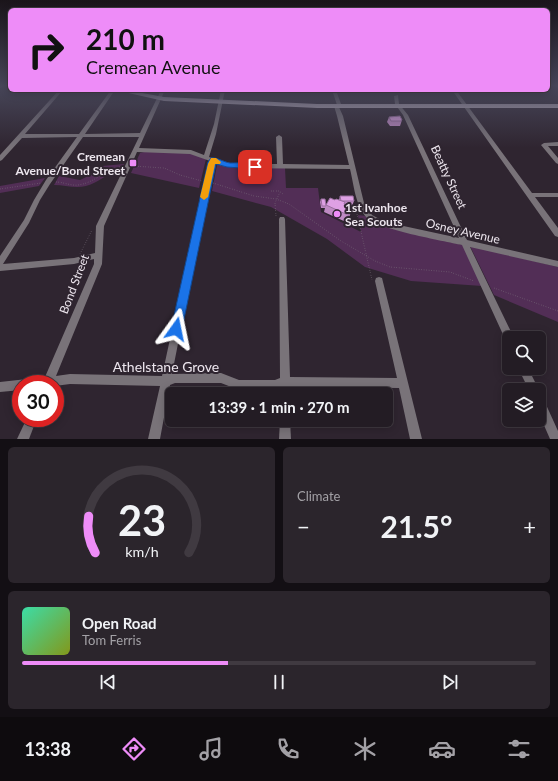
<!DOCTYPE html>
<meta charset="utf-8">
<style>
body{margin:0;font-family:Lato,sans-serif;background:#2b252c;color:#f1f3f6;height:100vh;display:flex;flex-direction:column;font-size:15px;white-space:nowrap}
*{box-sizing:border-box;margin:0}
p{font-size:13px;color:#a3a1a6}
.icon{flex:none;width:22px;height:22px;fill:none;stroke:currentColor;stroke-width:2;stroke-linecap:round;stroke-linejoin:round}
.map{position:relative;height:439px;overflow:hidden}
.drawer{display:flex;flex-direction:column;gap:8px;padding:8px;background:#130f14;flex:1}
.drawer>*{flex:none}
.top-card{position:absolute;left:8px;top:8px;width:542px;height:84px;border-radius:6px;box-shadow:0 2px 10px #0003,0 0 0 1px #403a41;background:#ee8cf8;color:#111;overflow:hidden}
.fabs{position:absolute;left:502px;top:331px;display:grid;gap:8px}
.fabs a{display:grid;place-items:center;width:44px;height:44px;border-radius:6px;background:#231c24;box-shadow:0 2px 10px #0003,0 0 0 1px #403a41;font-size:20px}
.speed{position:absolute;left:12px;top:375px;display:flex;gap:8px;font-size:20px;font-weight:700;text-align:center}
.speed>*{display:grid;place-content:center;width:52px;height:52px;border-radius:50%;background:#231c24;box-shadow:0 2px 10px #0003,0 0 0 1px #403a41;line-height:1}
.speed .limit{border:6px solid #d22;background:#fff;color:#111}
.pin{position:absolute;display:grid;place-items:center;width:34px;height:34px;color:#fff;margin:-17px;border-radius:8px;box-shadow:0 2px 6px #0006}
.me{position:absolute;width:44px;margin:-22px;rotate:12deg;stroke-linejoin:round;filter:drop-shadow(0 0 3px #0008)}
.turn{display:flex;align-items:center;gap:14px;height:84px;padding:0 12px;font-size:18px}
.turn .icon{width:52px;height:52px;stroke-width:2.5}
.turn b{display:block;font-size:28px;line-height:34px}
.big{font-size:30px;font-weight:700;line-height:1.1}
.drawer .widget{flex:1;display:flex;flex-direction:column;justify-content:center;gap:6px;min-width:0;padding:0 14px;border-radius:6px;background:#2b252c}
.drawer .dial{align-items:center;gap:0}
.dial svg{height:104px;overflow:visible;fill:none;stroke:#403a41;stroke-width:7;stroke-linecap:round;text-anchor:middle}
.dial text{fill:#f1f3f6;stroke:none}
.song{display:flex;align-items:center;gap:12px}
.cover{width:48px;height:48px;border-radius:6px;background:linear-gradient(135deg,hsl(160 70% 55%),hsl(70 70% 35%))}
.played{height:4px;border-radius:2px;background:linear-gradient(90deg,#ee8cf8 40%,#403a41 40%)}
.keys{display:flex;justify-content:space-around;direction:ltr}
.heat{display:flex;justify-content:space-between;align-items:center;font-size:22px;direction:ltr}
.drawer .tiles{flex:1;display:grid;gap:8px;grid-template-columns:1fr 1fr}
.widget:last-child{grid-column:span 2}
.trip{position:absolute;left:165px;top:387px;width:228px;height:40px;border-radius:6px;background:#231c24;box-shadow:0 2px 10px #0003,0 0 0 1px #403a41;font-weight:700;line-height:40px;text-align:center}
.menu{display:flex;height:64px;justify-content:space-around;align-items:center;background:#0e0b0e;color:#a3a1a6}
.menu .icon{width:28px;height:28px}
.menu .selected{color:#ee8cf8}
.menu b{font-size:18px;color:#f1f3f6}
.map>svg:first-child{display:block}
.green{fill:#522e56}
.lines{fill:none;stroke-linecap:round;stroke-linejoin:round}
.path{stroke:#7d747e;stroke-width:1;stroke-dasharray:0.5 2;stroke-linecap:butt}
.minor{fill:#797379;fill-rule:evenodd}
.major{fill:#cabecb;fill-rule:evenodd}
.wall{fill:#bf8ac4}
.shaded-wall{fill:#9b70a0}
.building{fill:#dea0e4;stroke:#9b70a0}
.route{fill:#1a73e8;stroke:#114b97}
.slow{fill:#f59e0b}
.poi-dot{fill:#ee8cf8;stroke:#2f2530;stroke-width:1.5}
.labels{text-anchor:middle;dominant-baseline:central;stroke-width:4;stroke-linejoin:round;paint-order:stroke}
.poi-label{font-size:12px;font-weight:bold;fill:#ede6ee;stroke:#2f2530;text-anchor:end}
.street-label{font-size:12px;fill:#ede6ee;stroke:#2f2530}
.near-street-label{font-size:14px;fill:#ede6ee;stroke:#2f2530}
</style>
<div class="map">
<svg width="558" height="439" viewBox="0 0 558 439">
<rect width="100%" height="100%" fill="#2f2530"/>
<g class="green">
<polygon points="144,152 187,152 206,159 199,188 131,173 140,153"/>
<path d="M124,164l-3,7c-14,1 -22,12 -35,15 -11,3 -21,-1 -32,-1l5,-9 21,4 19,-9 3,-5z"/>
<polygon points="218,164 241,168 285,168 286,188 318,188 321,212 361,232 358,215 366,216 374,222 463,245 482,286 411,281 365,267 327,239 271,207 212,191 217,165"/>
<polygon points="45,178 39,186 0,193 0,186"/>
<polygon points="470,246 558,267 558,322 494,295"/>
</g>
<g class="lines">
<g class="path">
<polyline points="133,166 164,168 180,175 202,181"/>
<path d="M56,182c7,0 15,4 22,3 16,-2 27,-15 42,-18"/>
<polyline points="213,183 254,196 276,199 289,204 341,241 375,261 390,267 450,272 474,281"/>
<polyline points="0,189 41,183"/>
<polyline points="271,191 279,191 283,194"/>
<polyline points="357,214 372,280"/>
<polyline points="276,216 275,203 280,192"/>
<polyline points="466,229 481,240"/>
<polyline points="80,254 92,230"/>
<polyline points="494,288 558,311"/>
</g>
<g class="minor">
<polygon points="0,86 4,86 0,88"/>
<polygon points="555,86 558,86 558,88"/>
<path d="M59,90h4l-38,44h54l32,-44h4l-30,44 55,-1 21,-43h4l-26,58 52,2 13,5 10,-31 7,-34h4l-9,44 -7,23 14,5 14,2h40l-1,-27 3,-2 3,2 1,27 66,1 -12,-49 -3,-10 3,-1 -5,-15h4l5,14 -3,1 5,11 21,87 8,12 13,7 74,16 -56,-123 -8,-11 -1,-8 4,-1 1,9 9,11 59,125 91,21v6l-88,-20 44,91h-5v5l-3,-2 -44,-96c-18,-4 -85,-16 -95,-27 -12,-13 -13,-33 -17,-49l-113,-1 -15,-2 -7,-3 -5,19 -38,192 49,-1 18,7h36l5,-2 -1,-159 1,-2h4l1,2 5,158 107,1 -22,-97 1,-3 3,-1 3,1 40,161h-12l-11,-51 -109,-1v7h-10v-6l-5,2h-36l-18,-7h-46l-5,2 -10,54h-12l12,-53 -90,-2 -15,2v-2h-34v6l-21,2v-10l45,-5 49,-113v-5l-20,5 -74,7v-15l24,-36 10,-20 12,-20 31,-43 -55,1 -20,22 -2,1v-6zM83,137h56l-43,89 -1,27 -21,5 -71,6 26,-41 11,-23 10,-16zM137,152l53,2 20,7 -6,21 -42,194 -92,-2 -14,2 46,-112 2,-38z"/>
<polygon points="452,90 456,90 532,193 558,193 558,197 535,197 558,228 558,237 555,236"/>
<polygon points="558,142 558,146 548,146 558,158 558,164 556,163 541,145 544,143"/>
<polygon points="518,368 528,368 539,390 529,390"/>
<polygon points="539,397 543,398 558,431 558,439 550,439 539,414"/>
<polygon points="27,418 37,418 29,439 17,439"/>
<polygon points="280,420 290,420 291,439 279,439"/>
</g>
<polygon class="major" points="115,90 126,90 164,97 317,104 558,104 558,108 317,108 164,101"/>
</g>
<g class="wall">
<polygon points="389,117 402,120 400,126 390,126 387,122"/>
<polygon points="340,196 354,201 352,206 348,206 350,215 346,222 324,212 325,208 321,208 320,202 321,199 326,205 335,200 339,200"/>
</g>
<polygon class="shaded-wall" points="352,208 350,215 346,222 348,215"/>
<g class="building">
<polygon points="400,116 402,120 401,121 391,121 389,117"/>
<polygon points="340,196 353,196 354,201 341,201"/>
<polygon points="330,198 335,200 336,199 345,202 344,204 352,208 348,215 326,205"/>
<polygon points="321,199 325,199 326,206 322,206"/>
</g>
<linearGradient id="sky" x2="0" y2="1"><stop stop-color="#1a141a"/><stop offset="0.58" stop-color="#474659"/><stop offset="1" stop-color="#474659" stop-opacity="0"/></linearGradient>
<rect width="558" height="148" fill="url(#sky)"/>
<path class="route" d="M211,158c6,-1 12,4 19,5 8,0 23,-2 29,4l-4,2 -28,-2 -11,-3 -34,165 -1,4 -5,2 -4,-2 -1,-4 37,-167z"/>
<polygon class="slow" points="211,158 216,158 221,162 220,164 215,164 208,197 204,200 200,197 208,164"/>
<g class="poi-dot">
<rect x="129" y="159" width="8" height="8" rx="2"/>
<circle cx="337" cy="214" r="4"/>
</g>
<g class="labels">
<g class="poi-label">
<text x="125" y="156">Cremean<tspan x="125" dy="14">Avenue/Bond Street</tspan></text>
<text x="345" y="207" text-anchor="start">1st Ivanhoe<tspan x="345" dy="14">Sea Scouts</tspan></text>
</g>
<g class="street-label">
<text transform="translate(449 177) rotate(65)">Beatty Street</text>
<text transform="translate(463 231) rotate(13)">Osney Avenue</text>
<text transform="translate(74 284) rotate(-69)">Bond Street</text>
</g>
<g class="near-street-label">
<text x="166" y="366">Athelstane Grove</text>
</g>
</g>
</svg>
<div class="fabs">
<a><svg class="icon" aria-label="search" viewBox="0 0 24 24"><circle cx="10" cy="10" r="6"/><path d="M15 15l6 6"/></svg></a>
<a><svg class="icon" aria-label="layers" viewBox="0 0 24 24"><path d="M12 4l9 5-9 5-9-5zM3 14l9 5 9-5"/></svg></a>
</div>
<div class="speed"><div class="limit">30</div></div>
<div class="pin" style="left:255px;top:167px;background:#d93025"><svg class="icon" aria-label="arrive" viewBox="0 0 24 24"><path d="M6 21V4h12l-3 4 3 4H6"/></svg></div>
<svg class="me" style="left:176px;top:329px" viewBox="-20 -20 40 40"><path d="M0-17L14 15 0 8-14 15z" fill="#1a73e8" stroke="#fff" stroke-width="4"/></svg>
<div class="trip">13:39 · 1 min · 270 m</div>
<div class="top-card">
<div class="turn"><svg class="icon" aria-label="right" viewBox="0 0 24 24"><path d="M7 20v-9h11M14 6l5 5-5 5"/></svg><div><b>210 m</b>Cremean Avenue</div></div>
</div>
</div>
<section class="drawer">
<div class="tiles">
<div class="widget dial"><svg viewBox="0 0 100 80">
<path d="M14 69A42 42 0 1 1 86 69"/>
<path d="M14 69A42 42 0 0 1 9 41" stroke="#ee8cf8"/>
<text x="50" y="56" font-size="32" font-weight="700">23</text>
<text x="50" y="72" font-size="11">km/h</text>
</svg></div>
<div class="widget"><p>Climate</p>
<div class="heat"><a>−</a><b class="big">21.5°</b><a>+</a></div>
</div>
<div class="widget">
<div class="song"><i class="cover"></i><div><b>Open Road</b><p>Tom Ferris</p></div></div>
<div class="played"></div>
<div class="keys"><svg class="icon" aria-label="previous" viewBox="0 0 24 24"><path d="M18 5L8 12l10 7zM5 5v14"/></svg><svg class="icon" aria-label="pause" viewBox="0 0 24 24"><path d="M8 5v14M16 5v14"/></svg><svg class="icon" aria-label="next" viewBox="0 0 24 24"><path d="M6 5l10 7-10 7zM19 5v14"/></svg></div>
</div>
</div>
</section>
<nav class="menu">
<b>13:38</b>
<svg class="icon selected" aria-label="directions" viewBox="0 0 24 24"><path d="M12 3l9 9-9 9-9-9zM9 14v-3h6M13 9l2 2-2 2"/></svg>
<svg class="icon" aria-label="music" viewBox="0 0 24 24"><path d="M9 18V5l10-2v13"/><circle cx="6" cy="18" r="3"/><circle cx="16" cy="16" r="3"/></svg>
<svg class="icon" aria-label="phone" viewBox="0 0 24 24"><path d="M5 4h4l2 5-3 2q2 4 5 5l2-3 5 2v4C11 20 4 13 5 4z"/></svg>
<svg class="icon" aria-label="climate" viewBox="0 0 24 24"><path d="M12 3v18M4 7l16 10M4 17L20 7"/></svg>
<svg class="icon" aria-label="car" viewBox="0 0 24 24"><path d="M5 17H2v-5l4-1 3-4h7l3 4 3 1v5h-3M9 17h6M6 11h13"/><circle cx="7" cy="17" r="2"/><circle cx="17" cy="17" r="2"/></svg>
<svg class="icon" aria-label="filters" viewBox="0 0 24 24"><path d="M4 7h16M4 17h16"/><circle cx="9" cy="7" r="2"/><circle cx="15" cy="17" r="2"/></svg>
</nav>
